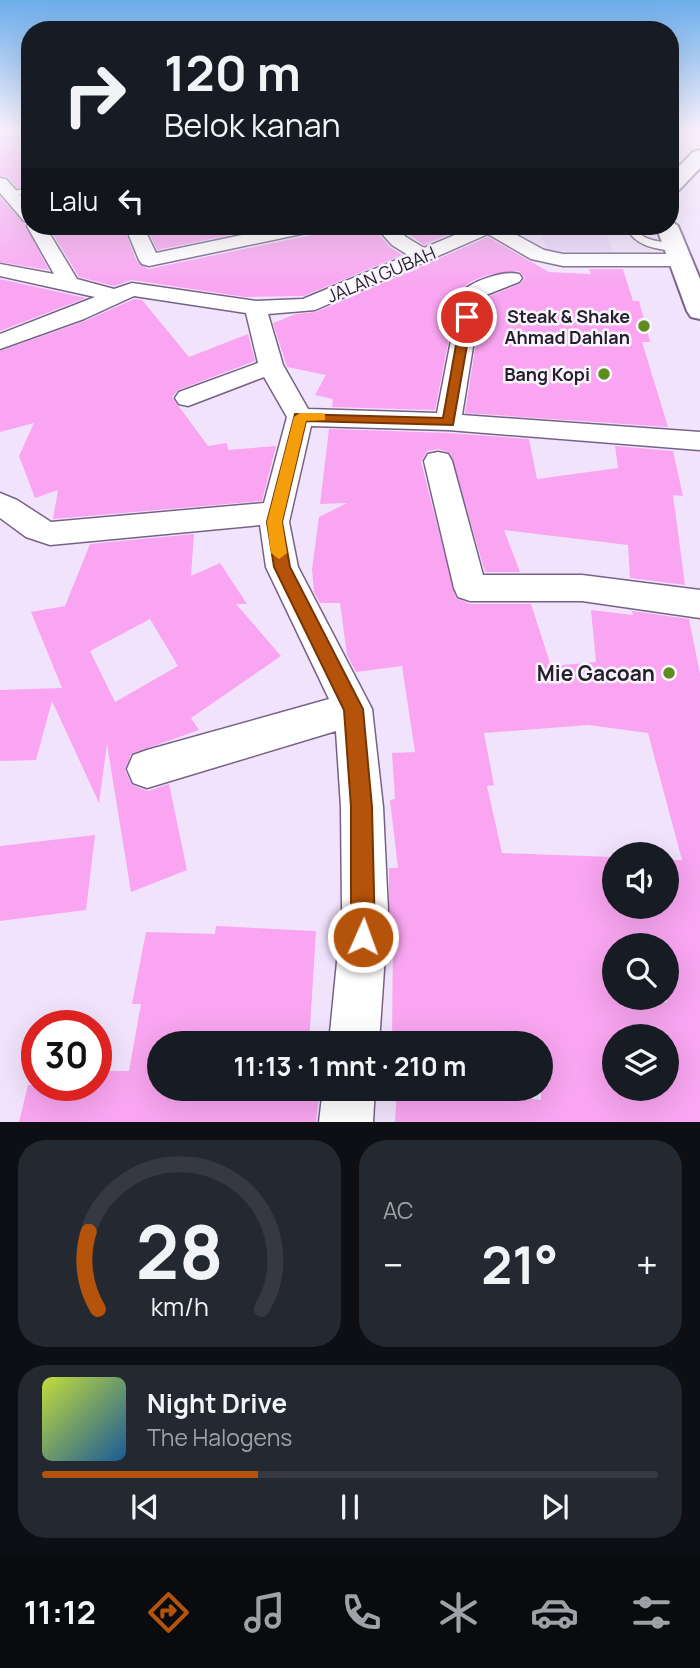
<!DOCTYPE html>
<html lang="id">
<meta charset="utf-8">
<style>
body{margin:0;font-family:Manrope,sans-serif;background:#242831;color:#f1f3f6;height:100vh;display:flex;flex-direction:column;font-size:26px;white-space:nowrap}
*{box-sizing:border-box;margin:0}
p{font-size:23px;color:#9ea1a6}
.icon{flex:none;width:38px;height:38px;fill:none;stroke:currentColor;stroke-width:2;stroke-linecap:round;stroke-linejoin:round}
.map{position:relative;height:1122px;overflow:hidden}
.drawer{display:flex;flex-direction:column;gap:18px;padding:18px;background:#0d0f14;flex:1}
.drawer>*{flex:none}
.banner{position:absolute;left:21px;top:21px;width:658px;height:214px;border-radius:28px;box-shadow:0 7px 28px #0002;background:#171b24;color:#f1f3f6;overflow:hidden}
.tools{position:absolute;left:602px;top:842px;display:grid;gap:14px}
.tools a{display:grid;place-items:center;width:77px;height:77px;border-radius:50%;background:#171b24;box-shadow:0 7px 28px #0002;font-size:35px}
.speed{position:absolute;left:21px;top:1010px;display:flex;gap:14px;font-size:35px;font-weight:700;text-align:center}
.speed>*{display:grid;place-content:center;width:91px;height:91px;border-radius:50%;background:#171b24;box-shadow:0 7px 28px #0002;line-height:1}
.speed .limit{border:10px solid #d22;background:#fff;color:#111}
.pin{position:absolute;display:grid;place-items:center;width:60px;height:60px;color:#fff;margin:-30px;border:4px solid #fff;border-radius:50%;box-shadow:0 2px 7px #0007}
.me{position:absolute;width:77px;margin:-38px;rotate:2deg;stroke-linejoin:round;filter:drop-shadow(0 0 5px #0008)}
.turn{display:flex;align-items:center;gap:24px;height:147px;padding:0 28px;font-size:32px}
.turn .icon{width:91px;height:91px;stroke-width:2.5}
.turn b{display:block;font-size:49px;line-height:60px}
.then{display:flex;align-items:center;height:66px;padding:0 28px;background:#0003;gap:14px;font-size:26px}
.big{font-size:52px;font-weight:700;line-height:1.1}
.drawer .tile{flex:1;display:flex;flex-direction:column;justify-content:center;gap:10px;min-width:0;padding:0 24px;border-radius:28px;background:#242831}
.drawer .dial{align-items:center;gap:0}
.dial svg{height:182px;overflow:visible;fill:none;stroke:#363941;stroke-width:7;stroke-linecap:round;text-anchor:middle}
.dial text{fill:#f1f3f6;stroke:none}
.song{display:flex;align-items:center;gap:21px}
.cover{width:84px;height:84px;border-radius:10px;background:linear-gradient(135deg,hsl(70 70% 55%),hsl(210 70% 35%))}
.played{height:7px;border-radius:4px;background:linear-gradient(90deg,#b45309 35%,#363941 35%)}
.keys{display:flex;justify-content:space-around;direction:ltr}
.heat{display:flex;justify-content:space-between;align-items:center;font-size:38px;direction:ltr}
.drawer .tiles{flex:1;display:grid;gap:18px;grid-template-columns:1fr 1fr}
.tile:last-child{grid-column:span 2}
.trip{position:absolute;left:147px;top:1031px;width:406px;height:70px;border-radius:35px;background:#171b24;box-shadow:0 7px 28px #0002;font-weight:700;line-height:70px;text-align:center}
.tab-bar{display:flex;height:112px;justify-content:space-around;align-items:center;background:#090b0e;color:#9ea1a6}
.tab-bar .icon{width:49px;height:49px}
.tab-bar .selected{color:#b45309}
.tab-bar b{font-size:32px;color:#f1f3f6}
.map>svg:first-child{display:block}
.built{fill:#ebd6fc}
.building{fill:#f9a5f1;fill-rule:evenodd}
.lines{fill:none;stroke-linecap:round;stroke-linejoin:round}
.lane-casing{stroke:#776287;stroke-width:3}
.street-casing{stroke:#776287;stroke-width:3}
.secondary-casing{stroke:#776287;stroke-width:4}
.lane{fill:#fff;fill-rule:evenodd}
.street{fill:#fff;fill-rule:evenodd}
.secondary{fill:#fff;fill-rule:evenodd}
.route{fill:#b45309;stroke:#753606;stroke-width:2}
.slow{fill:#f59e0b}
.poi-dot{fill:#5f8c1f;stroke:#f9f5fd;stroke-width:2.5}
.labels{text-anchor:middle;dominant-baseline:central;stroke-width:5;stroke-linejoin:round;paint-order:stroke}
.far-street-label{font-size:18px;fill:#261e2d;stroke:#f9f5fd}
.far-poi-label{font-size:18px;font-weight:bold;fill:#261e2d;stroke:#f9f5fd;text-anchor:end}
.poi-label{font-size:21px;font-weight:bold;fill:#261e2d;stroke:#f9f5fd;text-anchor:end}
</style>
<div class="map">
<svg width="700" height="1122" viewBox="0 0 700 1122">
<rect width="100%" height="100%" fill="#f1e3fc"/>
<polygon class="built" points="538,226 603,226 613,252 547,251"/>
<g class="building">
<polygon points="0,129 7,129 30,143 30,179 23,180 27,185 17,188 8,177 0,176"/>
<polygon points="0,197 25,224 49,270 0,262"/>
<polygon points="48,226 123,226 137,262 148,269 312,235 322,226 372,226 390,247 402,255 304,296 245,297 132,280 114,286 79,277"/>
<polygon points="146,226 273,226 157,250"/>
<polygon points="398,226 456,226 456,231 424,245"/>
<polygon points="488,237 549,272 591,274 589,269 623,269 633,301 639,301 650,342 642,342 668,427 465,413 483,299 520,284 525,278 519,271 487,275 470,282 458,292 435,410 332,407 333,399 315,395 326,375 287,367 273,323 296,314 316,312"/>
<polygon points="0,279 86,298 0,331"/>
<polygon points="134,299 142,300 189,357 248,334 255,361 178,390 172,397 208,446 227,443 228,450 276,446 262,501 53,519 58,490 35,498 19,456 34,423 0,432 0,351 85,321"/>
<path d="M329,429l119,4 81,6 8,40 81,-11 -3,-22 58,5 10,45 -10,-1 12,90 -55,-7 -2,-33 -124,-15 16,42h-35l-35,-119 -11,-4 -12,2 -6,11 35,136 14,6h61l20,62 45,-4 -5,-52 42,5 -1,-4 57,8 11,55v448h-305l2,-34h53l91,12v-57h-149l1,-108 -4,-1v-66h9l-8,-68 5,-1 -3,-46 23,-1 -13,-86 -46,6 -9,-17 -7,-52h-20l-6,-11 -2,-23 7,-52 28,-14 -27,1zM588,725l60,8 34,127h-15v46h-53v-49l-112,-4 -15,-67 7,-1 -10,-52zM614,945h53v57l-53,-3zM614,1036h53v52h-53z"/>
<path d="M194,534l-3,42 29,-13 27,41h-11l45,52 -90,62 8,12 -68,24 -6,16 7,15 16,6 21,-7 18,86 -56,22 -24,-148 -8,59 -47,-102 -16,59 -36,1v-71l62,-2 -31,-76 34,-6 25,-62zM150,619l28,47 -63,36 -25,-51z"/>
<polygon points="95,835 86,910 0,921 0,846"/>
<polygon points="216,926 316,931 309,1043 159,1043 159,1088 320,1088 316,1122 19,1122 28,1085 96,1085 96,1071 129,1071 141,1004 132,1004 146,932 215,934"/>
</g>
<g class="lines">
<defs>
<g id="lane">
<polygon points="30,187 30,193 11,196 7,193"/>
<path d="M625,226h8c13,20 31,12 48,22l-5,3c-22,-2 -41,-5 -51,-25z"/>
</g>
<g id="street">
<path d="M0,178l6,1 24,27v20h15l32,53 37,10 18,-6 124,18 47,-2 105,-44 -16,-10 -17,-19h19l12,11 18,11 52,-22h24l44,24 19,4h116l7,2 3,4 -3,4 -7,2h-116l-32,-7 -43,-25 -173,76 -47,4 15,51 25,44 129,4 23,-119c10,-13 44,-24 59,-20l3,4 -3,4 -38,15 -19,118 238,17v18l-252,-20 -137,-4 -22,96 9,45 74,142 11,98 5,104 -9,132h-50l13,-132 -1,-104 -5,-76 -189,57 -14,-5 -6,-14 6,-14 14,-5 182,-51 -63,-132 -6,-42 -210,20 -24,-8 -26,-19v-25l17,7 34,22 213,-19 23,-86 -23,-40 -76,29 -9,-2 -4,-6 4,-6 79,-29 -12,-50 -112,-17 -50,23 -84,30v-15l95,-37 -95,-21v-12l54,10 -27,-48 2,-4 -5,-1 -24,-28z"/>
<polygon points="125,226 143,226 156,253 285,226 320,226 311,232 149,266 142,264 139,260"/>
<polygon points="438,452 448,454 452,461 483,575 582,575 700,590 700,618 582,601 470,601 458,597 454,588 424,461 428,454"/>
<polygon points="323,1088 375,1088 373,1122 319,1122"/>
</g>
<g id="secondary">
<polygon points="700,150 700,168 677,192 670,194 670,176 693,152"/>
<polygon points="670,220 678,226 700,279 700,319 691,317 687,311 656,226 670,226"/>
</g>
</defs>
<use href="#lane" class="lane-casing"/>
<use href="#street" class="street-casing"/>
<use href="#secondary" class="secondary-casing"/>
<use href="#lane" class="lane"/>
<use href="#street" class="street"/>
<use href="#secondary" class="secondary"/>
</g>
<linearGradient id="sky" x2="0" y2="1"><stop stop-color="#6cadeb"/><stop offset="0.45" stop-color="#f9f2fe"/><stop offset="1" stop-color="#f9f2fe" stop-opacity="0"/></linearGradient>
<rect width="700" height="286" fill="url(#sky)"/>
<polygon class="route" points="467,314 472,317 453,425 306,421 282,522 290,567 363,709 372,807 375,937 371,945 363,948 355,945 351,937 351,807 344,710 274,567 267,522 295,414 443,418 461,317"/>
<polygon class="slow" points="320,413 325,414 325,420 306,421 282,522 287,553 279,559 271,553 267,522 294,417 300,413"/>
<g class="poi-dot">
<circle cx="644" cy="326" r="7"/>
<circle cx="604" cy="374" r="7"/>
<circle cx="669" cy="673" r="7"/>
</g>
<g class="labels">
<g class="far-street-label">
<text transform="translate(381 274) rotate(-23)">JALAN GUBAH</text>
</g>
<g class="far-poi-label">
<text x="630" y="316">Steak &amp; Shake<tspan x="630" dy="21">Ahmad Dahlan</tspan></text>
<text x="590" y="374">Bang Kopi</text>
</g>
<g class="poi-label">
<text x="655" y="673">Mie Gacoan</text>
</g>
</g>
</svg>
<div class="tools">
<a><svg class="icon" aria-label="sound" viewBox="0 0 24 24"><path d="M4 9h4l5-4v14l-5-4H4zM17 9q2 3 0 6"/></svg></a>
<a><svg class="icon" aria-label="search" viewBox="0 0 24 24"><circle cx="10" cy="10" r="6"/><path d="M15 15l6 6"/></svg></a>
<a><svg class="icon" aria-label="layers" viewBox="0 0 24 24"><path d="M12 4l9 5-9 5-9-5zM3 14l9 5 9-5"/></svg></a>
</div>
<div class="speed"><div class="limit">30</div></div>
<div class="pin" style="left:467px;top:317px;background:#d93025"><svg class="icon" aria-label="arrive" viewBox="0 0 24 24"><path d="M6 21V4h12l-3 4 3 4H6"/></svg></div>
<svg class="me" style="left:363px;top:937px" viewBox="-20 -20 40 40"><circle r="17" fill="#b45309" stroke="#fff" stroke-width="3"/><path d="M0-11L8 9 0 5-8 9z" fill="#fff"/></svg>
<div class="trip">11:13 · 1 mnt · 210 m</div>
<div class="banner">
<div class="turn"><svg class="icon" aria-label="right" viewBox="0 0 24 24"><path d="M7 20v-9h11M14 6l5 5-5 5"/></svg><div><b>120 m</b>Belok kanan</div></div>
<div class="then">Lalu<svg class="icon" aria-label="left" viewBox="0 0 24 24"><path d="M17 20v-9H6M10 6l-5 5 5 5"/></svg></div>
</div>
</div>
<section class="drawer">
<div class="tiles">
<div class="tile dial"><svg viewBox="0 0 100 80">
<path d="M14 69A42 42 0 1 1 86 69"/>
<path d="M14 69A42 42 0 0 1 10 35" stroke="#b45309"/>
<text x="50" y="56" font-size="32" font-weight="700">28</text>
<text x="50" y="72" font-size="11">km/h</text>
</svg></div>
<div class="tile"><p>AC</p>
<div class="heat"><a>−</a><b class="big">21°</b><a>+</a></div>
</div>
<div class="tile">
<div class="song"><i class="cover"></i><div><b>Night Drive</b><p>The Halogens</p></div></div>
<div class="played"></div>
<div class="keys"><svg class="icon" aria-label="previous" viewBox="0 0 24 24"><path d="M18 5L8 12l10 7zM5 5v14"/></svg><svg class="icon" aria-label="pause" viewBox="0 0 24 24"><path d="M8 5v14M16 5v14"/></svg><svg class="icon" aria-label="next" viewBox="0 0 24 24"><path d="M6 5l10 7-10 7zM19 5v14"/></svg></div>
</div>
</div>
</section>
<nav class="tab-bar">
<b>11:12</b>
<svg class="icon selected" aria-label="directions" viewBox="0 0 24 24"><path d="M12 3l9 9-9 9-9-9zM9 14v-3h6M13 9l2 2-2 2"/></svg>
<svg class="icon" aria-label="music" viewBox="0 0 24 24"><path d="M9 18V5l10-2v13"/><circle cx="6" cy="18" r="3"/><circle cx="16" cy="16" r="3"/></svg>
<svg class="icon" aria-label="phone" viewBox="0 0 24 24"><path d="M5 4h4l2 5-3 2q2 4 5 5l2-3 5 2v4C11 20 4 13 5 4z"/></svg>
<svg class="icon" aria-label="climate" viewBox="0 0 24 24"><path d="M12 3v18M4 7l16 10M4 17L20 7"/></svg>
<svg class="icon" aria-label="car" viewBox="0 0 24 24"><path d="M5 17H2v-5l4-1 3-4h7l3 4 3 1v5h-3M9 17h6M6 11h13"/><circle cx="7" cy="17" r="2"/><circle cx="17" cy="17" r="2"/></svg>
<svg class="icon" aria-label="filters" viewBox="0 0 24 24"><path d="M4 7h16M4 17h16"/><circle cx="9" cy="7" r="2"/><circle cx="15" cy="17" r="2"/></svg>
</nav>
